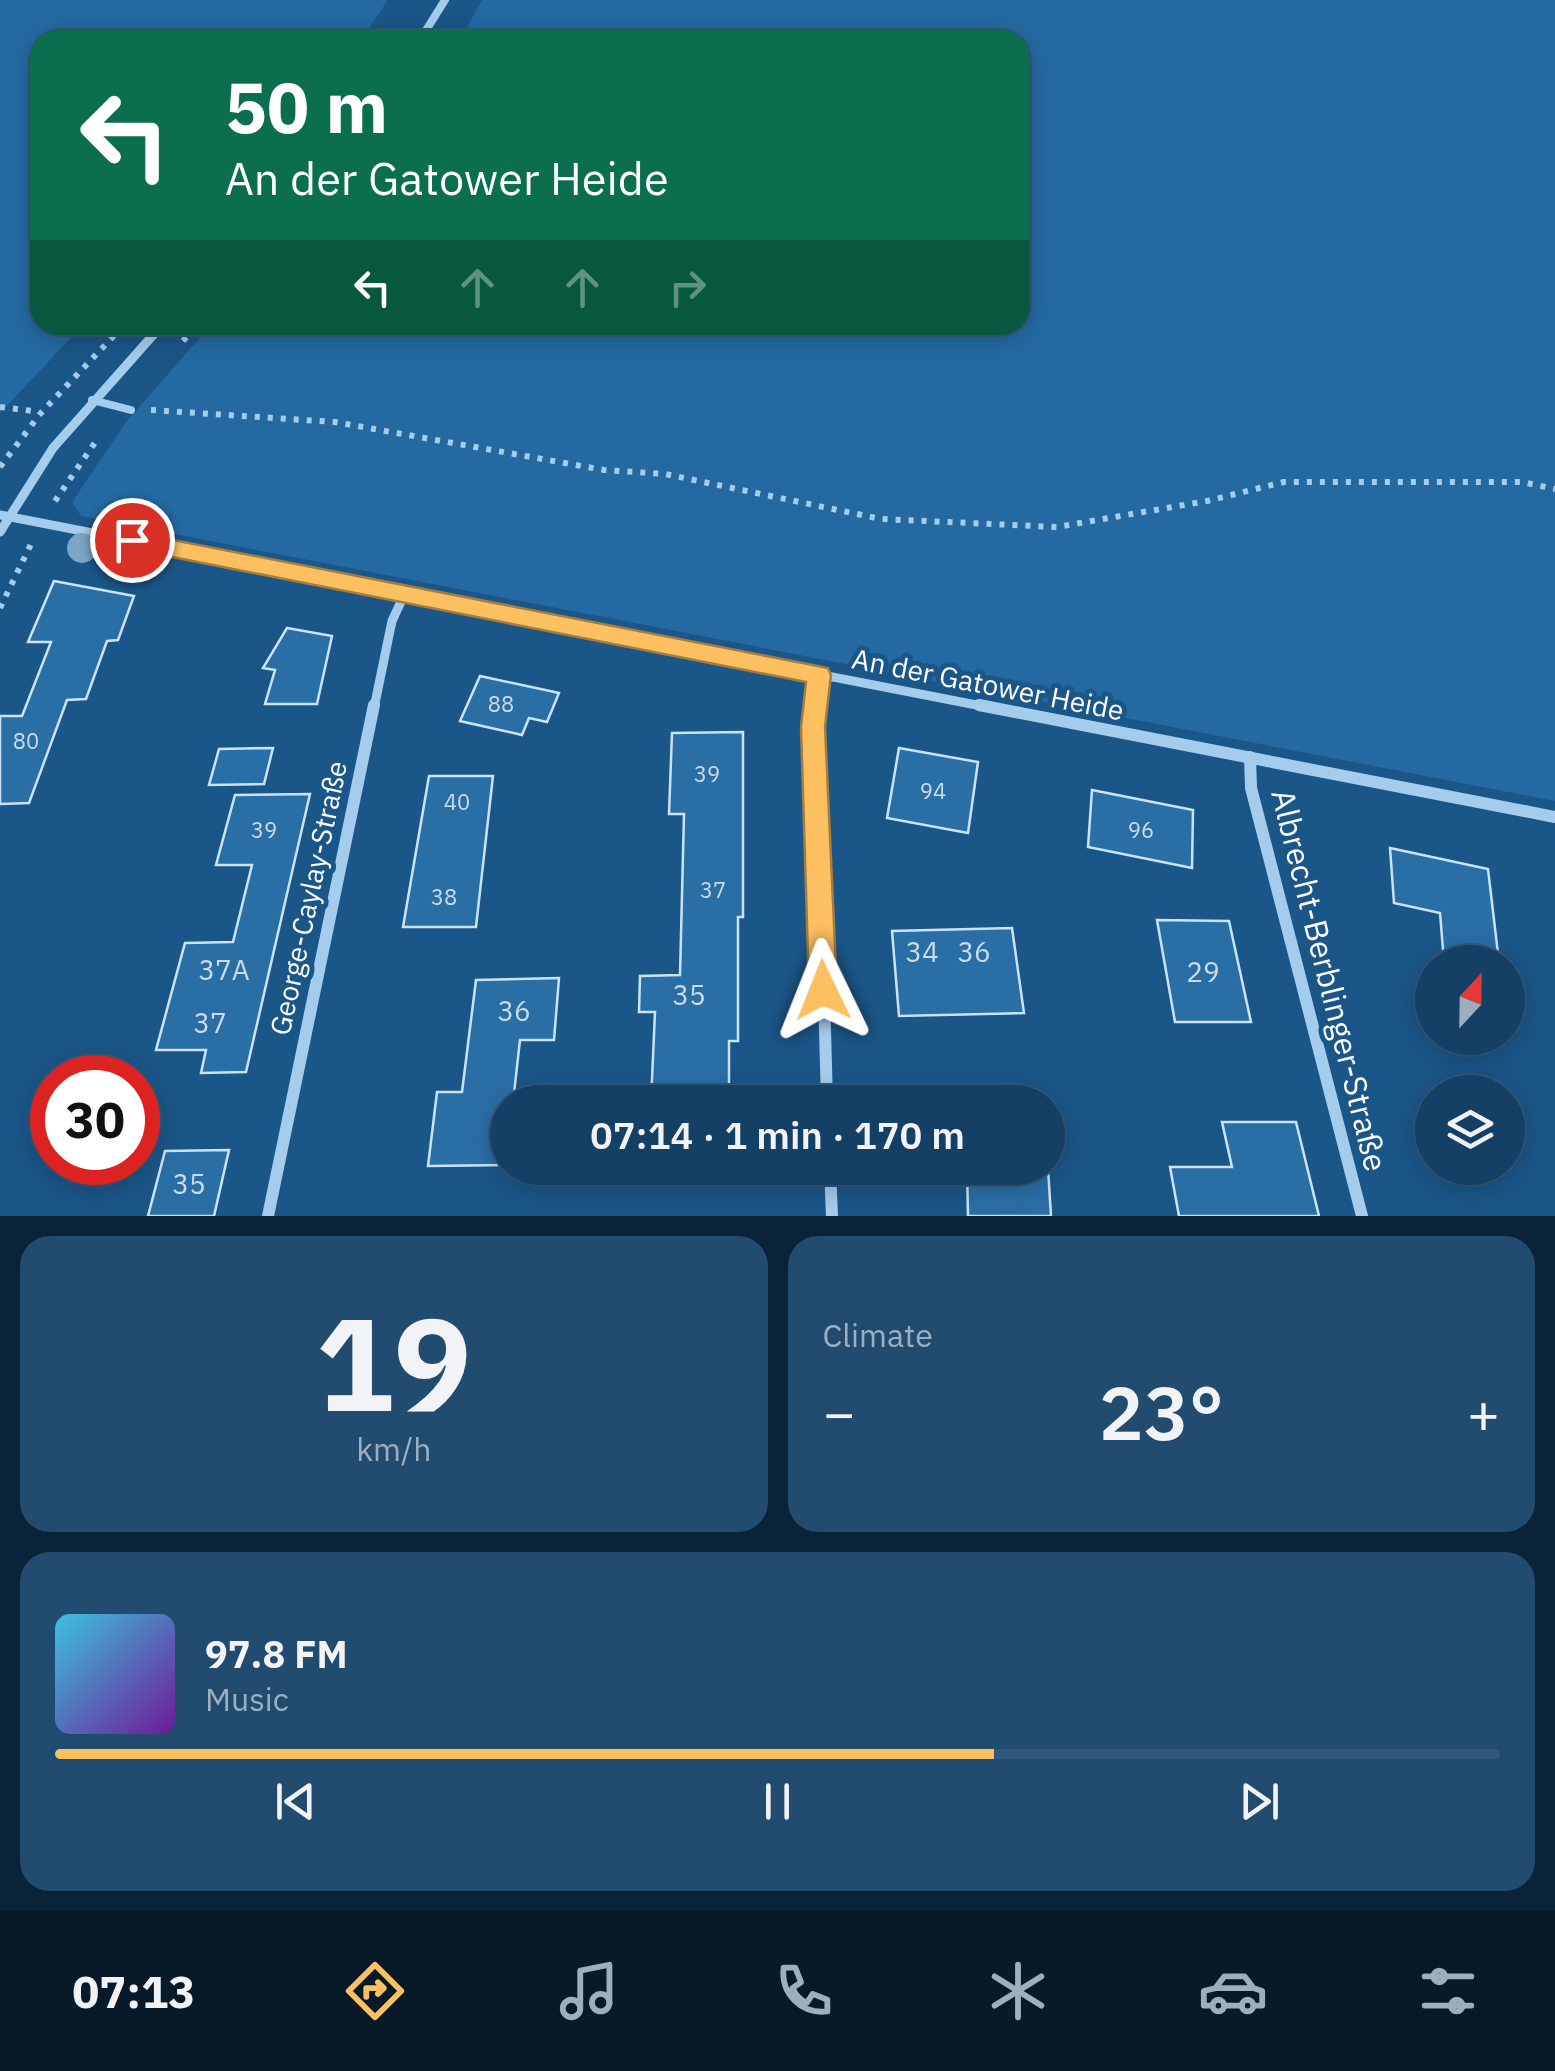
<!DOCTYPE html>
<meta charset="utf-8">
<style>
body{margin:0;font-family:"IBM Plex Sans",sans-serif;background:#214b6f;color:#f1f3f6;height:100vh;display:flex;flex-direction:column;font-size:38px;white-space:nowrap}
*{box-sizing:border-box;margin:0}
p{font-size:32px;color:#9dafbf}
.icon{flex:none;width:55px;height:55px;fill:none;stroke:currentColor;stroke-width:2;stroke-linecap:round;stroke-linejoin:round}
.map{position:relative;height:1216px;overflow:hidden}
.side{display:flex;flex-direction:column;gap:20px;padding:20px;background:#0b2338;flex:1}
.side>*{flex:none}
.banner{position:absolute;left:30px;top:30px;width:1000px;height:305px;border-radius:30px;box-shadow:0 5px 25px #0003,0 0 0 2px #33597a;background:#0b6e4f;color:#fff;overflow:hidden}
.needle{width:65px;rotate:22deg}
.tools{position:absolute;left:1415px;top:945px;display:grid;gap:20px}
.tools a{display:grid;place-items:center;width:110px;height:110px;border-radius:50%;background:#144066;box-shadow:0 5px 25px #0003,0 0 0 2px #33597a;font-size:50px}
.speed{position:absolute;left:30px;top:1055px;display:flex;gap:20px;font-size:50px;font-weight:700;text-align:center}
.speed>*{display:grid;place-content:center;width:130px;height:130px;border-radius:50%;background:#144066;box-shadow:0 5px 25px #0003,0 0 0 2px #33597a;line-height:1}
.speed .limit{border:15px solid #d22;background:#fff;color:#111}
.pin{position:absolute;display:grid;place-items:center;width:85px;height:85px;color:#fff;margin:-42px;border:5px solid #fff;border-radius:50%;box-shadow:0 2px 10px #0007}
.me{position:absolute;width:110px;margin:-55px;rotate:358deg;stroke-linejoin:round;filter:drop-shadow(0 0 8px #0008)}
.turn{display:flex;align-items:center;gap:35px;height:210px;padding:0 30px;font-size:45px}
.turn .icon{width:130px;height:130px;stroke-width:2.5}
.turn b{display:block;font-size:70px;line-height:85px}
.lanes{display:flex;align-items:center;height:95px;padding:0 30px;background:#0003;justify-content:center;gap:50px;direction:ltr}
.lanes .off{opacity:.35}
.big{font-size:75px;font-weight:600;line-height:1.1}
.side .tile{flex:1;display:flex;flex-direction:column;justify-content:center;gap:15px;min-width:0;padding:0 35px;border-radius:30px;background:#214b6f}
.side .dial{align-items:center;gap:0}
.dial b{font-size:130px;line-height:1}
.song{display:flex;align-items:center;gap:30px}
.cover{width:120px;height:120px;border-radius:15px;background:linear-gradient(135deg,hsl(190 70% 55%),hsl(280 70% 35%))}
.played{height:10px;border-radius:5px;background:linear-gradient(90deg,#fdc061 65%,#33597a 65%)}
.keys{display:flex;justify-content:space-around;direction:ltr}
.heat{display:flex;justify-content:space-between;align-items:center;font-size:55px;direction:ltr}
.side .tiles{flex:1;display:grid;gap:20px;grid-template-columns:1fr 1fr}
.tile:last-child{grid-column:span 2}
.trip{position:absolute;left:490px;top:1085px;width:575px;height:100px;border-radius:50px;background:#144066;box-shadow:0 5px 25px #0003,0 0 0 2px #33597a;font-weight:600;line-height:100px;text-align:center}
.dock{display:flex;height:160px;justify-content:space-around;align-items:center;background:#081a29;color:#9dafbf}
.dock .icon{width:70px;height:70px}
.dock .current{color:#fdc061}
.dock b{font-size:45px;color:#f1f3f6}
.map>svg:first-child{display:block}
.green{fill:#2469a1}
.building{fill:#2a6ea6;stroke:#c9e4f9;stroke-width:2.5}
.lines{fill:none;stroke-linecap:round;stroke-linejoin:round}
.path{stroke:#a4ccec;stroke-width:6;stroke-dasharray:5 8;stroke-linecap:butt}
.lane{stroke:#a4ccec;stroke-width:8}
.street-far2{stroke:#a4ccec;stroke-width:8}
.street-far1{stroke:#a4ccec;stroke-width:9}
.street{stroke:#a4ccec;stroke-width:12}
.tree{fill:#7ba4c6}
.route{fill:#fdc061;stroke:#a47d3f;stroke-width:2.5}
.labels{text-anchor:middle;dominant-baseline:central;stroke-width:10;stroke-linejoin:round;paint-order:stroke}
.number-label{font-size:22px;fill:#cadbe9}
.street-label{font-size:28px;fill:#fff;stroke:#1b5688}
.near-number-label{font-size:28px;fill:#cadbe9}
.near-street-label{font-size:32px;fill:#fff;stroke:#1b5688}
</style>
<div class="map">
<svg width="1555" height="1216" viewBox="0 0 1555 1216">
<rect width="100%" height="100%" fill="#1b5688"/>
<g class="green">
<polygon points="0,0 388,0 361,40 40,40 40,325 83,325 0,413"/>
<polygon points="482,0 1555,0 1555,801 81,516 72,502 126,422 211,325 1020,325 1020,40 460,40"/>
</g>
<g class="building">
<polygon points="54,581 134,596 118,640 107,641 86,699 67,700 29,803 0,804 0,716 22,716 51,642 28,642"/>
<polygon points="287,628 332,636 317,704 265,704 275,670 263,668"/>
<polygon points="480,676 559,693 547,722 529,718 522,735 460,721"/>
<polygon points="743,732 743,917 738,917 738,1041 729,1041 729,1102 651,1102 655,1012 639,1012 640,976 680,975 684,814 669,814 672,733"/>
<polygon points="273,748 264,784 209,785 219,749"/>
<polygon points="899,748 978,762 968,833 887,818"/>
<polygon points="429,776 493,776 476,927 403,927"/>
<polygon points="1092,790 1193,810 1192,868 1088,847"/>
<polygon points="310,794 246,1072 201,1073 206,1050 156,1050 185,943 233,942 252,865 216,865 235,795"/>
<polygon points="1390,848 1488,869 1499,962 1444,962 1440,913 1394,903"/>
<polygon points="1157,920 1229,921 1251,1022 1175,1022"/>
<polygon points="1012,928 1024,1013 899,1016 892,931"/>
<polygon points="559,978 554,1040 520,1040 513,1102 508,1102 508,1165 428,1166 437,1092 462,1092 476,980"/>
<polygon points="1222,1122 1296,1122 1319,1216 1179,1216 1170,1167 1232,1167"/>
<polygon points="229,1150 214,1216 148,1216 165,1151"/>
<polygon points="967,1168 1048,1168 1051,1216 968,1216"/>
</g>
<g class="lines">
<g class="path">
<polyline points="183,341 197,325"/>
<polyline points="0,407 33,411"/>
<polyline points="151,410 335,422 604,470 665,474 881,519 1057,527 1207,501 1284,482 1522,482 1555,489"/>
<polyline points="0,467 40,414 124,325"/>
<polyline points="55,501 96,441"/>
<polyline points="0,608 32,542"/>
</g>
<polyline class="lane" points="92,400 131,410"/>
<polyline class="street-far2" points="420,40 445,0"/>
<g class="street-far1">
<polyline points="0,515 992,708"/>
<polyline points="0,532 53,448 162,325"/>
<polyline points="374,708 392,621 405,593"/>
<polyline points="815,708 819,675"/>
</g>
<g class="street">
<polyline points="816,705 827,1102"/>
<polyline points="979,705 1555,817"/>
<polyline points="1250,757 1251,788 1362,1216"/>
<polyline points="830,1168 832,1216"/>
<polyline points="268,1216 374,705"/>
</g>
</g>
<circle class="tree" cx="82" cy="548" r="15"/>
<polygon class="route" points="132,532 828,668 831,675 825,727 837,990 833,1000 823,1004 813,1000 809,990 801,727 806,682 132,549 122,540"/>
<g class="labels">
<g class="number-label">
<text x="501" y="703">88</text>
<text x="26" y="740">80</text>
<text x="707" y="773">39</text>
<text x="933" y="790">94</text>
<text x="457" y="801">40</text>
<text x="264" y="829">39</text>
<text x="1141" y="829">96</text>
<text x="713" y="889">37</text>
<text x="444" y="896">38</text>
</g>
<g class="street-label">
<text transform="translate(988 684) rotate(11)">An der Gatower Heide</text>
<text transform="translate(308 898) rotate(-78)">George-Caylay-Straße</text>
</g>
<g class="near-number-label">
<text x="922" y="951">34</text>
<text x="974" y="951">36</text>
<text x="224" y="969">37A</text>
<text x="1203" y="971">29</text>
<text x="689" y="994">35</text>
<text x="514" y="1010">36</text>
<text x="210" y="1022">37</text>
<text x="189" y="1183">35</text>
</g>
<g class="near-street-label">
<text transform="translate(1330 980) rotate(76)">Albrecht-Berblinger-Straße</text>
</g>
</g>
</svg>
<div class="tools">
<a><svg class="needle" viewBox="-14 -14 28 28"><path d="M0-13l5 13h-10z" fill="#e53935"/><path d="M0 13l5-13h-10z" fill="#9dafbf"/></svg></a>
<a><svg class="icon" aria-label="layers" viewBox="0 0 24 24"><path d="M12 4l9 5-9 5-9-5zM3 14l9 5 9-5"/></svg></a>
</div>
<div class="speed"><div class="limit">30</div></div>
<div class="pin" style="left:132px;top:540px;background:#d93025"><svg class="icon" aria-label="arrive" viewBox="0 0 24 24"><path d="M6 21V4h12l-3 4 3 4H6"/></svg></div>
<svg class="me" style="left:823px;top:990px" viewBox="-20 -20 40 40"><path d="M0-17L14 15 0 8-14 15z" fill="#fdc061" stroke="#fff" stroke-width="4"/></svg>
<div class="trip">07:14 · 1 min · 170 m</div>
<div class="banner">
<div class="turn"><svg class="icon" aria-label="left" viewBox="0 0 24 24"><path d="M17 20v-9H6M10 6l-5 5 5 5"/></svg><div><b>50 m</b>An der Gatower Heide</div></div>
<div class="lanes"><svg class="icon" aria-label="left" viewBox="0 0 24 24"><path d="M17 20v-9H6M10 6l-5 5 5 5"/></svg><svg class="icon off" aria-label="ahead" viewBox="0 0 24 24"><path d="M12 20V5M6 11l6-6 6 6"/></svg><svg class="icon off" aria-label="ahead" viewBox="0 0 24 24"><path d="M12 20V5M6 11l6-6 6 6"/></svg><svg class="icon off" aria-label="right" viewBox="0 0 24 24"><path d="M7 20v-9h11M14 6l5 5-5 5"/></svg></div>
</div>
</div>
<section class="side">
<div class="tiles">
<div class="tile dial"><b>19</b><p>km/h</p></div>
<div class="tile"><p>Climate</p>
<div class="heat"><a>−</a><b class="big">23°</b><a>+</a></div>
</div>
<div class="tile">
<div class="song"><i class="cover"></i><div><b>97.8 FM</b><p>Music</p></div></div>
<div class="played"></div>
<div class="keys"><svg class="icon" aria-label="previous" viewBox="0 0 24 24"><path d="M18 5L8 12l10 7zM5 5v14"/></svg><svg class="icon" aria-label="pause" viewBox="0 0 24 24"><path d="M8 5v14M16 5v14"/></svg><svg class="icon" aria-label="next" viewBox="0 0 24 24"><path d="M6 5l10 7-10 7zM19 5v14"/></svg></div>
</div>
</div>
</section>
<nav class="dock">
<b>07:13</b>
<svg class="icon current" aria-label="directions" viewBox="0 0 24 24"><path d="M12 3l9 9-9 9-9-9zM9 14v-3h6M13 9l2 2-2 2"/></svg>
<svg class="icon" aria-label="music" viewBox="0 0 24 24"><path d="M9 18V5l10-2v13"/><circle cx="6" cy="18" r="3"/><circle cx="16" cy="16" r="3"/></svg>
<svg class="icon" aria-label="phone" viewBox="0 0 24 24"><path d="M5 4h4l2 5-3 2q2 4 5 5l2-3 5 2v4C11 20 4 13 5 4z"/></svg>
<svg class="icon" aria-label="climate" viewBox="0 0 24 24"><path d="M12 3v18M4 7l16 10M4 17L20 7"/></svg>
<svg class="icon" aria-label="car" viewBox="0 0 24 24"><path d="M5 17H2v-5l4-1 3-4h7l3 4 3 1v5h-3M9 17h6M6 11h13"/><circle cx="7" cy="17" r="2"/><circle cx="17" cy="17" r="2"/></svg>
<svg class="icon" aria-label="filters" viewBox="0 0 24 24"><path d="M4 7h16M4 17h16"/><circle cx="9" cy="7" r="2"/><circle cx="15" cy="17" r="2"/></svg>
</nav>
